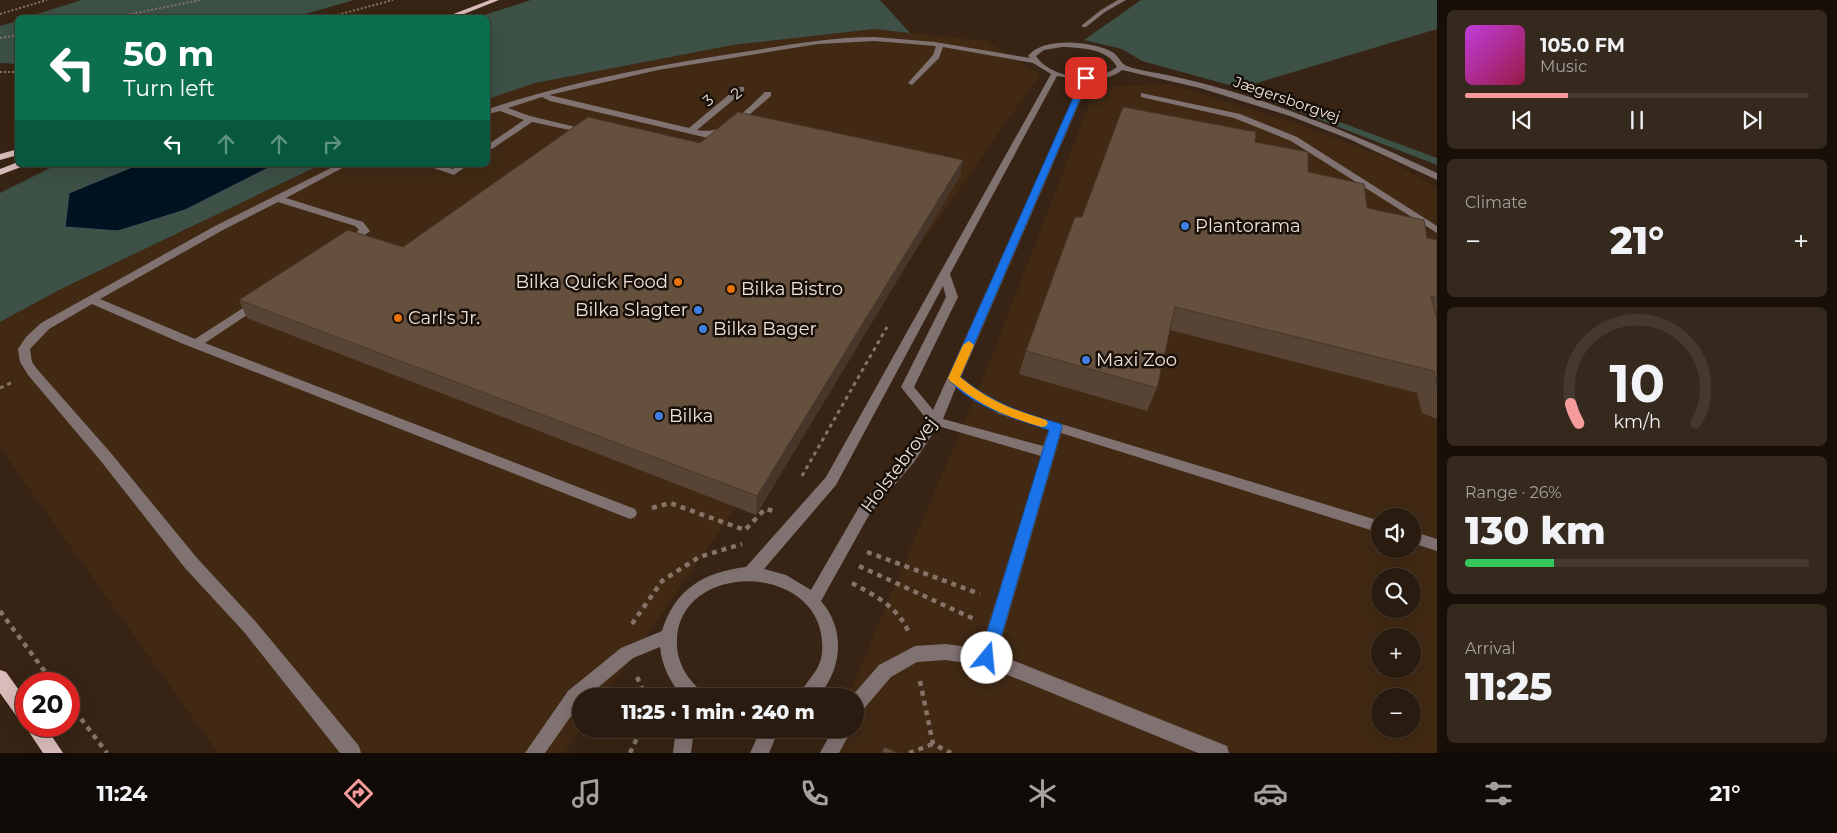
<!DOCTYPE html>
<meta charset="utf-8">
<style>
body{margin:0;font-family:Montserrat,sans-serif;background:#35281d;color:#f1f3f6;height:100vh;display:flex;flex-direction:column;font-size:19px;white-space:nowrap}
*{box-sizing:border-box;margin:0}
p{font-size:16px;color:#a5a19e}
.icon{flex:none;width:28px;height:28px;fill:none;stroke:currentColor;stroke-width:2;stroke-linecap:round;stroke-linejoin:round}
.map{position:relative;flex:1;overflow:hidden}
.drawer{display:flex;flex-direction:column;gap:10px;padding:10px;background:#170f08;width:400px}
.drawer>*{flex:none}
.top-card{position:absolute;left:15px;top:15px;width:475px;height:152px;border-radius:8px;box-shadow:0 5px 20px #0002,0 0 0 1px #45392f;background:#0b6e4f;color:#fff;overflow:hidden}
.buttons{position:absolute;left:1371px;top:508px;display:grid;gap:10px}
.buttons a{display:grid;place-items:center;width:50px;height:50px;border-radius:50%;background:#291b0f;box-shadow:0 5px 20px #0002,0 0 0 1px #45392f;font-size:25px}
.speed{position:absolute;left:15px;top:672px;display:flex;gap:10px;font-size:25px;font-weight:700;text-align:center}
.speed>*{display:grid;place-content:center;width:65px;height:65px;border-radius:50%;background:#291b0f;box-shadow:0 5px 20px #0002,0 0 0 1px #45392f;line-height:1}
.speed .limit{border:8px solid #d22;background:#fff;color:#111}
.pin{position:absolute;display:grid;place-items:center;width:42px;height:42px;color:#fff;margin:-21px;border-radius:10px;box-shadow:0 2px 8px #0006}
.me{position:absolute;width:55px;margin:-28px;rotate:17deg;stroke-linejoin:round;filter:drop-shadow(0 0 4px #0008)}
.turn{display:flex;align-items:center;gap:18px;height:105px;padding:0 25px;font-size:22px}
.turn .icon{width:65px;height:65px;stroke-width:2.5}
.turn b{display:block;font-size:35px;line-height:42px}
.lanes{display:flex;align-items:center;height:48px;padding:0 25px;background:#0003;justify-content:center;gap:25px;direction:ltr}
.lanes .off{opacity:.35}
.big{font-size:38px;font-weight:800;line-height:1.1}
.drawer .widget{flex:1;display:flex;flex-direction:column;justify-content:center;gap:8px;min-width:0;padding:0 18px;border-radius:8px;background:#35281d}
.drawer .dial{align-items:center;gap:0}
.dial svg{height:130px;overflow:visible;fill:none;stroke:#45392f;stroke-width:7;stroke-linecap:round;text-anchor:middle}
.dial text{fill:#f1f3f6;stroke:none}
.song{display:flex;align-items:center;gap:15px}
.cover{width:60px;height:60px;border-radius:8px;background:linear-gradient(135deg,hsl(290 70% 55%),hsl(340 70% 35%))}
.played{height:5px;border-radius:2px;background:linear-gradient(90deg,#f59b9c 30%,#45392f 30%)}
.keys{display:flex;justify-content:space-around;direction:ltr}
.heat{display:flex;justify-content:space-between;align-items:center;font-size:28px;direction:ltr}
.charge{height:8px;border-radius:4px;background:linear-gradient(90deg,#34c759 26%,#45392f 0)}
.trip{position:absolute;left:572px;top:688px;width:292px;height:50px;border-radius:25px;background:#291b0f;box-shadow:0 5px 20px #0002,0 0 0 1px #45392f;font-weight:800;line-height:50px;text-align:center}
.dock{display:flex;height:80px;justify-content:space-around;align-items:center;background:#100b06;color:#a5a19e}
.dock .icon{width:35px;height:35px}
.dock .active{color:#f59b9c}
.dock b{font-size:22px;color:#f1f3f6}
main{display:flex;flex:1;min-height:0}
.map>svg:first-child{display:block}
.built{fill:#412914;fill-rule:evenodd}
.green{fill:#3d5147}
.water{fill:#001320;stroke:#485158}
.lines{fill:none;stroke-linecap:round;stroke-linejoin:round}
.path-far2{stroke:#857467;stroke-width:2;stroke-dasharray:2 2;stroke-linecap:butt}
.path-far1{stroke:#857467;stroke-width:3;stroke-dasharray:4 4;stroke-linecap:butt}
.path{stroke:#857467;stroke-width:4.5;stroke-dasharray:5 5;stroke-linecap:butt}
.minor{fill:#807271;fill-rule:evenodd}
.major{fill:#d9bcba;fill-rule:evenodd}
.wall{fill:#574434}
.shaded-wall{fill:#47372b}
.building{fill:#654f3d;stroke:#47372b}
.route{fill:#1a73e8;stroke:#114b97}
.slow{fill:#f59e0b}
.shop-dot{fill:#3f7fe0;stroke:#180f09;stroke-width:2}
.food-dot{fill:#e8710a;stroke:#180f09;stroke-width:2}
.labels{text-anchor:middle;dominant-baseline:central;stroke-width:5;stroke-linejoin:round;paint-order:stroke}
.far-street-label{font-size:15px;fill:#f0e3d9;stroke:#180f09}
.poi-label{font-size:18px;fill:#f0e3d9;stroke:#180f09;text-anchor:start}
.street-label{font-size:18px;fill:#f0e3d9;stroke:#180f09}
</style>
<main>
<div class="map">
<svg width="1437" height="753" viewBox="0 0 1437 753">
<rect width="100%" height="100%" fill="#372414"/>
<g class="built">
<polygon points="874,29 986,41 1040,74 604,696 581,696 581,729 564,753 218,753 0,448 0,322 61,289 320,165 488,165 488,99 535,83 733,45"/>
<path d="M1170,84l133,42 83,32 51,30v565h-614l11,-24h22v-33h-8l138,-325 110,-284zM1380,516h32v33h-32zM1380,576h32v33h-32zM1380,636h32v33h-32zM1380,696h32v33h-32z"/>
</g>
<g class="green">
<polygon points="82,0 354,0 295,17 27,17"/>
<polygon points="531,0 880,0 910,33 874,29 733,45 535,83 488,99 488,18 478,17"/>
<polygon points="1141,0 1437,0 1437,29 1240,88 1142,61 1122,49 1084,40"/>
<polygon points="17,21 17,64 0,63 0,26"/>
<polygon points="1246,87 1437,158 1437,165 1256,95"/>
<polygon points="56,165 137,165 69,193 185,210 274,165 320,165 61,289 0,322 0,193"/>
</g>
<polygon class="water" points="137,165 274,165 185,210 118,231 65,227 69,193"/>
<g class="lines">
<g class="path-far2">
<polyline points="0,14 47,0"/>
<polyline points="112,18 200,0"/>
<polyline points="326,18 393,0"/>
<polyline points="0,38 18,35"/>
<polyline points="0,72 18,72"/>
</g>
<g class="path-far1">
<polyline points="0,388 13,382"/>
<polyline points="802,476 887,327"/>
</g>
<g class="path">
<polyline points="652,508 670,503 745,530 765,509 774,511"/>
<polyline points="867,552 980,594"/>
<polyline points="859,566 974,619"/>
<path d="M852,583c22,12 46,24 56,48"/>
<polyline points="0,611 54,684"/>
<polyline points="632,624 662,581 699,557 742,544"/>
<polyline points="637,677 643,690 642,696"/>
<polyline points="920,681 933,744 951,753"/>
<polyline points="69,703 107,753"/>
<polyline points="630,753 637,738 638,729"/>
<polyline points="909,753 933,744"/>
</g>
<g class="minor">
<polygon points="1118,0 1126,0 1105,12 1086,27 1082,27 1082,25 1101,10"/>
<path d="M875,37l60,5 95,16 -2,-2c15,-20 67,-15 86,-3 5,4 7,11 13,13 12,5 27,6 40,9 24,5 47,11 70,18 69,21 135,49 200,80v7l-88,-41 -59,-23 -90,-28 -78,-18c-10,8 -21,9 -33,10l-128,297 14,11 34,20 371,113v12l-319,-100 -64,221 230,92 2,7h-31l-212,-87 -40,-6 -29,2 -26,15 -29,34 -6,2v-17h-4l27,-31 36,-19 31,-2 35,5 60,-193 -103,-30 -24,36 -45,53 -48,86c25,29 21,67 -2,95h-20c7,-16 21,-24 23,-43 8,-94 -151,-95 -145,-6 1,14 8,28 18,38 4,4 7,6 9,11h-22c-12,-14 -20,-30 -22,-49l-27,11 -45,38h-7v6l-36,51h-20l43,-62 53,-43 41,-17c13,-42 42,-59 84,-64l80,-90 225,-403 -18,-11 -90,-16 -4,11 -27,27 -4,-2 25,-28 3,-9 -61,-5 -57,3 -160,26 -109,25 140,33 49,-41h6v4l-47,39c28,6 49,-21 68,-38h6v4l-42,36 -21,6 -158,-37 -8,-4 -34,11 22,8 54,13v4l-52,-11 -40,27 -3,-1v-4l35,-24 -24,-9 -12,3v-5c84,-28 173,-45 262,-58 42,-7 83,-14 125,-14zM1062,47c19,1 45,1 55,20 -20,16 -67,12 -81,-11l8,-6zM1057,76l24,4 -148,330 -19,-23 44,-90 -8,-23zM943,286l3,11 -45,90 27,34 -24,33 -45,53 -48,83 -25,-15 -22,-6 72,-84zM956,387l43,27 50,15 -6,17 -100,-27z"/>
<polygon points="1141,93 1240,114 1297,137 1437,226 1437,233 1291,141 1234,118 1141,97"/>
<polygon points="337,165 348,165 286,198 363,222 370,231 352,245 344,245 343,243 359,230 355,226 278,202 223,230 100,299 195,339 254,301 262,301 264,303 262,305 205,343 635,509 637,513 635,517 630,519 625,517 181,343 92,304 49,329 30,349 32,362 37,369 110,452 197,558 256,622 359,746 361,753 340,753 244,632 185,568 100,460 28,375 20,362 18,349 26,337 41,323 215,226"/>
<polygon points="425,165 439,165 453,169 458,165 468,165 454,175"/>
<polygon points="1412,531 1437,539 1437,551 1412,543"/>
<polygon points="676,729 694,729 691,753 673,753"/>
<polygon points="761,729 779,729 769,753 750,753"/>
<polygon points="833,729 852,729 839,753 820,753"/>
</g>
<g class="major">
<polygon points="490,0 499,0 454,18 443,18"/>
<polygon points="18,149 18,155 0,160 0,154"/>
<polygon points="18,162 18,165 22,165 21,167 0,175 0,169"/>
<polygon points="0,670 6,672 26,700 26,726 45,726 63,753 43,753 25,726 26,724 20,721 0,693"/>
</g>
</g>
<g class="wall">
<polygon points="1255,142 1367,208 1427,238 1437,240 1437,419 1422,413 1417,393 1170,330 1157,388 1147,411 1019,374 1026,351 1082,217"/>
<polygon points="700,143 963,160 960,176 756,515 247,318 239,300 403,247"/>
</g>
<polygon class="shaded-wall" points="963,160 960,176 756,515 757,496"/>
<g class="building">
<polygon points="1123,107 1256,132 1255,142 1308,152 1308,172 1364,184 1367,208 1424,220 1427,238 1437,240 1437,298 1431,296 1437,320 1437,385 1434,371 1175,307 1157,388 1026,351 1075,217 1082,217"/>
<polygon points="738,112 963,160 757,496 239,300 348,230 403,247 588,117 700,143"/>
<polygon points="884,747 898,753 882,753"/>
</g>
<path class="route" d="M1086,76l3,2 -129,299c34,27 60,35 101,47l1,3 -67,231 -2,5 -6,2 -5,-2 -3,-5 70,-228c-31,-10 -80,-24 -101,-52l134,-300z"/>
<path class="slow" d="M969,341l5,4 -14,32c29,24 51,32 86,43l2,3 -2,3 -4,1c-38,-11 -61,-21 -92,-46l-2,-3 15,-33z"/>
<g class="shop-dot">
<circle cx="1185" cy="226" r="5"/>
<circle cx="698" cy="310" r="5"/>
<circle cx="703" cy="329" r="5"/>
<circle cx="1086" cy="360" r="5"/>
<circle cx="659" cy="416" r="5"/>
</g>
<g class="food-dot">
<circle cx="678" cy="282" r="5"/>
<circle cx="731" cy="289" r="5"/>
<circle cx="398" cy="318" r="5"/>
</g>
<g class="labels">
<g class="far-street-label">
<text transform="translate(736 93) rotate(-40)">2</text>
<text transform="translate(1287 99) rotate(19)">Jægersborgvej</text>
<text transform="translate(708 100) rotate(-40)">3</text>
</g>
<g class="poi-label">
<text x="1195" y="226">Plantorama</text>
<text x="668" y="282" text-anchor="end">Bilka Quick Food</text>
<text x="741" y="289">Bilka Bistro</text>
<text x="688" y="310" text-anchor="end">Bilka Slagter</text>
<text x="408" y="318">Carl's Jr.</text>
<text x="713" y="329">Bilka Bager</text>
<text x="1096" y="360">Maxi Zoo</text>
<text x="669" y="416">Bilka</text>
</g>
<g class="street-label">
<text transform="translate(899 465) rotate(-53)">Holstebrovej</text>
</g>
</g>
</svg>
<div class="buttons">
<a><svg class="icon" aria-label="sound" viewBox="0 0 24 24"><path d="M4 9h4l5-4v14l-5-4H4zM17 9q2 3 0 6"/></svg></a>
<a><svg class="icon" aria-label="search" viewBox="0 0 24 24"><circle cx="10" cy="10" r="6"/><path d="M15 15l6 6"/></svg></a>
<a>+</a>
<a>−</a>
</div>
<div class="speed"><div class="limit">20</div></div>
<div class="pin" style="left:1086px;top:78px;background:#d93025"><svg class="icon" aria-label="arrive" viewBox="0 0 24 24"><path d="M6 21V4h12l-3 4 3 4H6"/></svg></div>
<svg class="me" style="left:987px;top:658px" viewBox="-20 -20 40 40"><circle r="19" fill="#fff"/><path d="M0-13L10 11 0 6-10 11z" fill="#1a73e8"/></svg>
<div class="trip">11:25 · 1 min · 240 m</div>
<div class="top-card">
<div class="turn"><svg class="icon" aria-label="left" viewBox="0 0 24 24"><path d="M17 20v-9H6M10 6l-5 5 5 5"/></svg><div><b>50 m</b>Turn left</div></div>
<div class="lanes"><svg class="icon" aria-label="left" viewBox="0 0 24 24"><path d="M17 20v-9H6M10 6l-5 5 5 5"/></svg><svg class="icon off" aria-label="ahead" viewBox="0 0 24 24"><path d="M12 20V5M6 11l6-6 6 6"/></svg><svg class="icon off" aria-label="ahead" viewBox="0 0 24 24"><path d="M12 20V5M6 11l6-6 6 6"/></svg><svg class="icon off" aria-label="right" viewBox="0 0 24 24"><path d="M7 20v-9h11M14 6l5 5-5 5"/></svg></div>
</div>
</div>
<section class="drawer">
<div class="widget">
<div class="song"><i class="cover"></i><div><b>105.0 FM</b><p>Music</p></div></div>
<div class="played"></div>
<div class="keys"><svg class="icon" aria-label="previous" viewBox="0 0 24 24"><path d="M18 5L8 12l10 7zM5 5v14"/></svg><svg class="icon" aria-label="pause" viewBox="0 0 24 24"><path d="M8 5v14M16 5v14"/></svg><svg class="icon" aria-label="next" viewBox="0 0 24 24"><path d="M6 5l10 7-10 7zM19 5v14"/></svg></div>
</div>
<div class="widget"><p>Climate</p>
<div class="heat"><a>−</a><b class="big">21°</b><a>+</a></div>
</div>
<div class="widget dial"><svg viewBox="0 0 100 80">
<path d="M14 69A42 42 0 1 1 86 69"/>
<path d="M14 69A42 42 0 0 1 9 57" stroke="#f59b9c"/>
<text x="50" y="56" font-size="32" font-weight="700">10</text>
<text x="50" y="72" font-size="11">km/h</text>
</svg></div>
<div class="widget"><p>Range · 26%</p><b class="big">130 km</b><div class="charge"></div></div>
<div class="widget"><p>Arrival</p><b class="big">11:25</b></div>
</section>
</main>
<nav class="dock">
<b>11:24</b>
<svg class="icon active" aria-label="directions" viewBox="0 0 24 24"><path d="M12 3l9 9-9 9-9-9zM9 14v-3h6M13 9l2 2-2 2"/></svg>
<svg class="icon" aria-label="music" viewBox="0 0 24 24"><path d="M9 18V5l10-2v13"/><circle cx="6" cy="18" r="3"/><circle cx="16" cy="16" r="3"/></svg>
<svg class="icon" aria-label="phone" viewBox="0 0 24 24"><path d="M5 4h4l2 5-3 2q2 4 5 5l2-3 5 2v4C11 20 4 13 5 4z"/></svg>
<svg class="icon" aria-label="climate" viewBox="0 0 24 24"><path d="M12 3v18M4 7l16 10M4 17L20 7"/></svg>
<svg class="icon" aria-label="car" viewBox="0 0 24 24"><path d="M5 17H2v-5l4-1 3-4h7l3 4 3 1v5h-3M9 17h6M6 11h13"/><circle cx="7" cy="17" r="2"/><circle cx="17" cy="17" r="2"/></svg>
<svg class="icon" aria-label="filters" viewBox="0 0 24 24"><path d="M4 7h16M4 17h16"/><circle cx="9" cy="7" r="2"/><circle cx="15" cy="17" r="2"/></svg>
<b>21°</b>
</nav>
